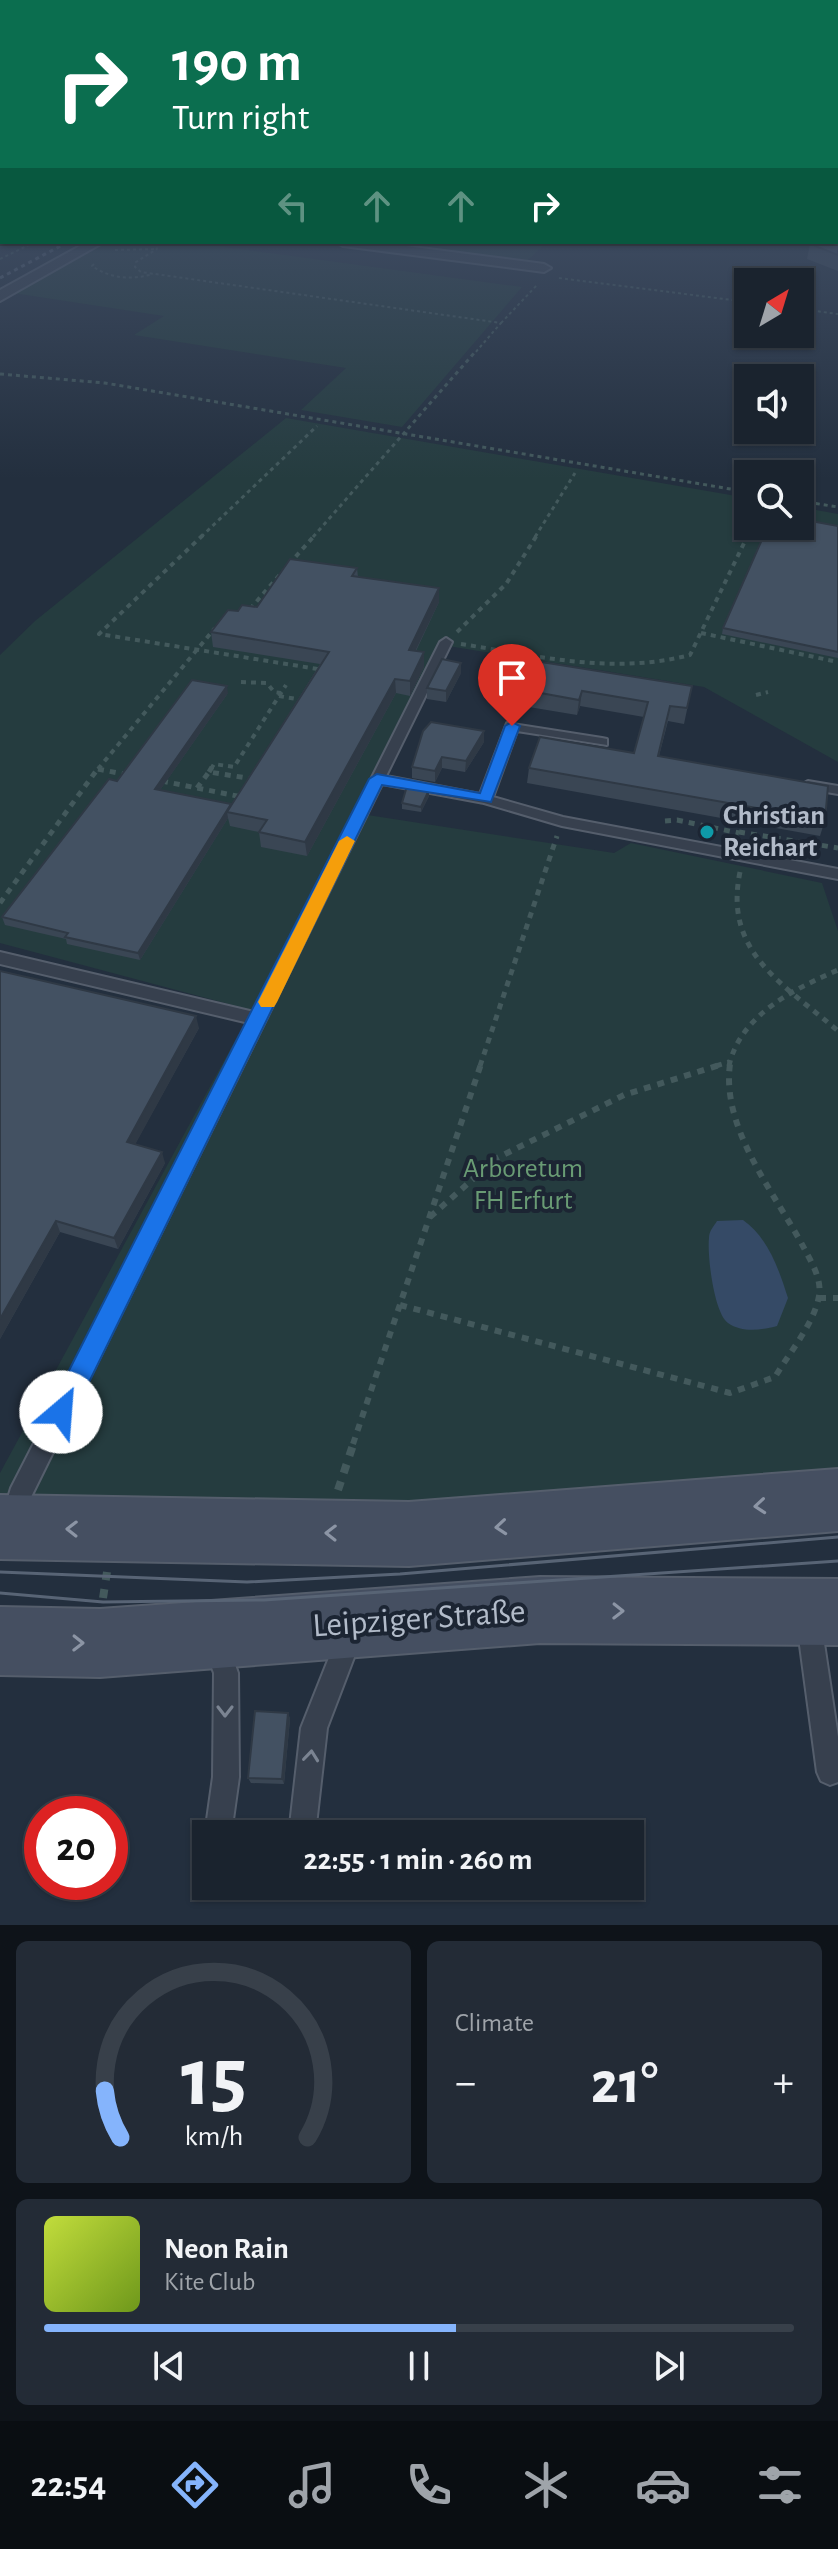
<!DOCTYPE html>
<meta charset="utf-8">
<style>
body{margin:0;font-family:"Alegreya Sans",sans-serif;background:#232b36;color:#f1f3f6;height:100vh;display:flex;flex-direction:column;font-size:30px;white-space:nowrap}
*{box-sizing:border-box;margin:0}
p{font-size:26px;color:#9fa4aa}
.icon{flex:none;width:44px;height:44px;fill:none;stroke:currentColor;stroke-width:2;stroke-linecap:round;stroke-linejoin:round}
.map{position:relative;height:1925px;overflow:hidden}
.drawer{display:flex;flex-direction:column;gap:16px;padding:16px;background:#0e1319;flex:1}
.drawer>*{flex:none}
.banner{position:absolute;left:0px;top:0px;width:838px;height:244px;box-shadow:0 2px 6px #0004,0 0 0 2px #38404a;background:#0b6e4f;color:#fff;overflow:hidden}
.needle{width:52px;rotate:38deg}
.controls{position:absolute;left:734px;top:268px;display:grid;gap:16px}
.controls a{display:grid;place-items:center;width:80px;height:80px;border-radius:0px;background:#1a232e;box-shadow:0 2px 6px #0004,0 0 0 2px #38404a;font-size:40px}
.speed{position:absolute;left:24px;top:1796px;display:flex;gap:16px;font-size:40px;font-weight:700;text-align:center}
.speed>*{display:grid;place-content:center;width:104px;height:104px;border-radius:50%;background:#1a232e;box-shadow:0 2px 6px #0004,0 0 0 2px #38404a;line-height:1}
.speed .limit{border:12px solid #d22;background:#fff;color:#111}
.pin{position:absolute;display:grid;place-items:center;width:68px;height:68px;color:#fff;margin:-82px -34px;border-radius:50% 50% 50% 0;rotate:-45deg;box-shadow:0 0 8px #0007}
.pin .icon{rotate:45deg}
.me{position:absolute;width:88px;margin:-44px;rotate:27deg;stroke-linejoin:round;filter:drop-shadow(0 0 6px #0008)}
.turn{display:flex;align-items:center;gap:28px;height:168px;padding:0 40px;font-size:36px}
.turn .icon{width:104px;height:104px;stroke-width:2.5}
.turn b{display:block;font-size:56px;line-height:68px}
.lanes{display:flex;align-items:center;height:76px;padding:0 40px;background:#0003;justify-content:center;gap:40px;direction:ltr}
.lanes .off{opacity:.35}
.big{font-size:60px;font-weight:600;line-height:1.1}
.drawer .tile{flex:1;display:flex;flex-direction:column;justify-content:center;gap:12px;min-width:0;padding:0 28px;border-radius:12px;background:#232b36}
.drawer .dial{align-items:center;gap:0}
.dial svg{height:208px;overflow:visible;fill:none;stroke:#38404a;stroke-width:7;stroke-linecap:round;text-anchor:middle}
.dial text{fill:#f1f3f6;stroke:none}
.song{display:flex;align-items:center;gap:24px}
.cover{width:96px;height:96px;border-radius:12px;background:linear-gradient(135deg,hsl(70 70% 55%),hsl(80 70% 35%))}
.played{height:8px;border-radius:4px;background:linear-gradient(90deg,#85b4fc 55%,#38404a 55%)}
.keys{display:flex;justify-content:space-around;direction:ltr}
.heat{display:flex;justify-content:space-between;align-items:center;font-size:44px;direction:ltr}
.drawer .tiles{flex:1;display:grid;gap:16px;grid-template-columns:1fr 1fr}
.tile:last-child{grid-column:span 2}
.trip{position:absolute;left:192px;top:1820px;width:452px;height:80px;border-radius:0px;background:#1a232e;box-shadow:0 2px 6px #0004,0 0 0 2px #38404a;font-weight:600;line-height:80px;text-align:center}
.menu{display:flex;height:128px;justify-content:space-around;align-items:center;background:#0a0e12;color:#9fa4aa}
.menu .icon{width:56px;height:56px}
.menu .active{color:#85b4fc}
.menu b{font-size:36px;color:#f1f3f6}
.map>svg:first-child{display:block}
.green{fill:#253c3f}
.water{fill:#354a66}
.lines{fill:none;stroke-linecap:round;stroke-linejoin:round}
.service-casing{stroke:#555e6c;stroke-width:4}
.minor-casing{stroke:#555e6c;stroke-width:4}
.secondary-casing{stroke:#555e6c;stroke-width:4}
.path-far5{stroke:#43595c;stroke-width:2;stroke-dasharray:3 3;stroke-linecap:butt}
.path-far4{stroke:#43595c;stroke-width:3;stroke-dasharray:4 4;stroke-linecap:butt}
.path-far3{stroke:#43595c;stroke-width:4;stroke-dasharray:5 5;stroke-linecap:butt}
.path-far2{stroke:#43595c;stroke-width:5;stroke-dasharray:6 6;stroke-linecap:butt}
.path-far1{stroke:#43595c;stroke-width:6;stroke-dasharray:7 7;stroke-linecap:butt}
.path{stroke:#43595c;stroke-width:8;stroke-dasharray:9 9;stroke-linecap:butt}
.service{fill:#37404e;fill-rule:evenodd}
.minor{fill:#37404e;fill-rule:evenodd}
.secondary{fill:#454f61;fill-rule:evenodd}
.tram{stroke:#586475;stroke-width:3}
.rail{stroke:#586475;stroke-width:3;stroke-dasharray:4 4;stroke-linecap:butt}
.wall{fill:#3a4654}
.shaded-wall{fill:#2f3945}
.building{fill:#435162;stroke:#2f3945;stroke-width:2}
.oneway{stroke:#8c95a5}
.oneway2{stroke:#7b8492}
.route{fill:#1a73e8;stroke:#114b97;stroke-width:2}
.slow{fill:#f59e0b}
.culture-dot{fill:#0f9aa8;stroke:#1c2533;stroke-width:3}
.labels{text-anchor:middle;dominant-baseline:central;stroke-width:8;stroke-linejoin:round;paint-order:stroke}
.poi-label{font-size:28px;font-weight:bold;fill:#b2bbc9;stroke:#1c2533;text-anchor:start}
.park-label{font-size:28px;fill:#699b74;stroke:#1c2533}
.near-street-label{font-size:34px;fill:#b2bbc9;stroke:#1c2533}
</style>
<div class="map">
<svg width="838" height="1925" viewBox="0 0 838 1925">
<rect width="100%" height="100%" fill="#232f3e"/>
<g class="green">
<polygon points="105,242 188,242 522,287 402,427 301,410 346,368 134,335 164,316 13,293"/>
<polygon points="374,242 547,242 527,261"/>
<polygon points="286,418 748,498 748,526 800,526 800,507 838,514 838,762 704,687 448,646 361,814 614,853 631,843 822,883 838,931 838,1477 354,1512 0,1498 0,1473 238,1035 259,1012 0,943 0,655 35,621"/>
</g>
<path class="water" d="M743,1220c25,17 36,50 45,78l-11,28c-15,4 -35,7 -49,-3 -14,-10 -21,-68 -19,-85 0,-7 5,-12 8,-17z"/>
<g class="lines">
<defs>
<g id="service">
<rect x="0" y="225" width="2" height="4"/>
<polygon points="446,638 452,642 386,776 480,794 507,723 602,738 607,739 607,745 517,731 493,797 563,817 838,869 838,879 562,826 484,803 382,784 30,1499 22,1522 14,1525 6,1522 3,1514 11,1488 249,1023 0,964 0,952 254,1012 440,642"/>
<polygon points="808,781 838,786 838,794 803,788 801,785"/>
<polygon points="809,1611 818,1614 821,1623 838,1737 838,1782 830,1785 821,1781 817,1772 797,1623 800,1614"/>
<polygon points="349,1627 358,1630 361,1639 327,1728 315,1834 289,1834 301,1728 340,1630"/>
<polygon points="217,1637 226,1640 238,1673 239,1777 231,1834 206,1834 206,1838 205,1834 213,1777 214,1673 205,1649 208,1640"/>
</g>
<g id="minor">
<polygon points="87,242 104,242 0,301 0,290"/>
<polygon points="336,242 375,242 544,264 551,268 544,272 343,246"/>
</g>
<g id="secondary">
<polygon points="838,1469 838,1531 409,1566 0,1559 0,1495 409,1502"/>
<polygon points="540,1577 838,1579 838,1645 540,1643 100,1677 0,1675 0,1607 100,1609"/>
</g>
</defs>
<use href="#service" class="service-casing"/>
<use href="#minor" class="minor-casing"/>
<use href="#secondary" class="secondary-casing"/>
<g class="path-far5">
<polyline points="154,242 157,249 136,262 135,267 141,272 501,323 474,354"/>
<polyline points="115,250 157,249"/>
<polyline points="0,259 35,242"/>
<path d="M94,264l-2,2c19,13 40,14 61,8"/>
<polyline points="559,278 748,302"/>
<polyline points="800,309 838,314"/>
<polyline points="501,323 538,284"/>
</g>
<g class="path-far4">
<polyline points="0,374 105,383 748,492"/>
<polyline points="800,501 838,507"/>
<polyline points="201,537 317,426"/>
<polyline points="313,537 475,352"/>
<polyline points="535,537 575,473"/>
<polyline points="747,537 752,526"/>
</g>
<g class="path-far3">
<polyline points="203,535 99,634 324,670"/>
<polyline points="289,564 315,535"/>
<polyline points="250,609 283,571"/>
<polyline points="457,632 506,584 537,535"/>
<polyline points="701,633 838,662"/>
<path d="M461,644c77,12 152,31 229,11l58,-120"/>
<polyline points="241,682 267,683 274,692 281,693"/>
<polyline points="756,695 768,692"/>
<polyline points="279,696 302,700"/>
<polyline points="98,769 215,628"/>
<polyline points="211,769 214,764 234,767 286,685"/>
</g>
<g class="path-far2">
<polyline points="98,769 128,775"/>
<polyline points="209,772 212,767"/>
<polyline points="162,781 242,797"/>
<polyline points="197,788 209,772 253,779"/>
<polyline points="665,821 677,820 739,833"/>
<polyline points="739,832 838,848"/>
<path d="M740,872c-17,81 44,112 98,159"/>
<polyline points="0,903 99,767"/>
<polyline points="480,1066 557,836"/>
<polyline points="716,1066 729,1062"/>
<path d="M729,1066c11,-51 65,-77 109,-96"/>
</g>
<g class="path-far1">
<polyline points="430,1217 497,1158 624,1095 723,1064"/>
<polyline points="819,1298 838,1298"/>
<path d="M400,1305l330,88 45,-16c14,-24 39,-53 44,-81 3,-16 -7,-33 -14,-46 -29,-56 -84,-120 -75,-186"/>
<polyline points="353,1444 481,1064"/>
</g>
<g class="path">
<polyline points="338,1490 354,1442"/>
<polyline points="103,1598 107,1572"/>
</g>
<use href="#service" class="service"/>
<use href="#minor" class="minor"/>
<use href="#secondary" class="secondary"/>
<g class="tram">
<polyline points="0,1572 247,1582 400,1574 838,1537"/>
<polyline points="0,1593 103,1602 264,1600 838,1561"/>
</g>
<polyline class="rail" points="0,278 68,242"/>
</g>
<g class="wall">
<polygon points="838,225 838,271 807,259 810,244"/>
<polygon points="227,242 259,242 254,245"/>
<polygon points="838,526 838,658 722,634 723,628"/>
<polygon points="357,568 358,577 439,588 439,602 416,651 424,652 424,667 410,696 396,693 307,856 261,847 259,832 230,826 228,818 140,960 67,944 66,939 5,925 2,917 117,781 228,693 160,790 232,805 320,664 213,647 211,632 238,611 257,607"/>
<polygon points="461,673 446,702 427,699 427,688"/>
<polygon points="692,686 684,724 668,721 659,756 825,820 820,836 527,783 529,768 634,753 644,717 580,706 577,715 523,706 524,690"/>
<polygon points="484,742 465,772 442,768 435,782 412,778 412,767"/>
<polygon points="429,790 429,796 421,812 402,809 402,803"/>
<polygon points="0,971 199,1028 135,1144 165,1163 118,1249 60,1232 0,1339"/>
<polygon points="288,1713 290,1719 284,1784 251,1783 248,1778"/>
</g>
<g class="shaded-wall">
<polygon points="439,588 439,602 409,664 409,650"/>
<polygon points="424,652 424,667 410,696 410,681"/>
<polygon points="461,663 461,673 446,702 446,691"/>
<polygon points="395,679 396,693 307,856 305,842"/>
<polygon points="227,686 228,693 156,796 155,789"/>
<polygon points="582,691 580,706 577,715 579,700"/>
<polygon points="484,731 484,742 465,772 466,761"/>
<polygon points="442,757 442,768 435,782 435,771"/>
<polygon points="429,790 429,796 421,812 421,807"/>
<polygon points="231,804 227,812 228,818 140,960 138,953"/>
<polygon points="196,1016 199,1028 130,1154 127,1142"/>
<polygon points="162,1152 165,1163 118,1249 114,1238"/>
<polygon points="56,1221 60,1232 0,1339 0,1319"/>
<polygon points="288,1713 290,1719 284,1784 282,1779"/>
</g>
<g class="building">
<polygon points="836,225 838,225 838,255 810,244 812,242 836,242"/>
<polygon points="800,519 838,526 838,652 723,628 768,526 800,526"/>
<polygon points="290,559 357,568 352,576 439,588 409,650 424,652 410,681 395,679 305,842 259,832 267,820 227,812 329,652 211,632 228,610 238,611 242,605 257,607"/>
<polygon points="442,659 461,663 446,691 427,688"/>
<polygon points="535,661 692,686 687,708 670,706 658,756 828,786 825,820 529,768 540,737 634,753 648,702 582,691 579,700 524,690"/>
<polygon points="192,680 227,686 155,789 231,804 138,953 65,937 68,933 2,917 109,779 117,781"/>
<polygon points="431,722 484,731 466,761 442,757 435,771 412,767 423,731"/>
<polygon points="407,786 429,790 421,807 402,803"/>
<polygon points="0,971 196,1016 127,1142 162,1152 114,1238 56,1221 0,1319"/>
<polygon points="255,1711 288,1713 282,1779 248,1778"/>
</g>
<defs><path id="oneway-chevron" d="M-2-3.5L2.5 0L-2 3.5" fill="none" stroke-width="1.6" stroke-linecap="round" stroke-linejoin="round" transform="scale(2)"/></defs>
<g class="oneway">
<use href="#oneway-chevron" transform="translate(760 1506) rotate(175)"/>
<use href="#oneway-chevron" transform="translate(501 1527) rotate(175)"/>
<use href="#oneway-chevron" transform="translate(72 1529) rotate(-179)"/>
<use href="#oneway-chevron" transform="translate(331 1533) rotate(-179)"/>
<use href="#oneway-chevron" transform="translate(618 1611) rotate(1)"/>
<use href="#oneway-chevron" transform="translate(78 1643) rotate(1)"/>
</g>
<g class="oneway2">
<use href="#oneway-chevron" transform="translate(225 1711) rotate(90)"/>
<use href="#oneway-chevron" transform="translate(311 1756) rotate(-84)"/>
</g>
<linearGradient id="sky" x2="0" y2="1"><stop stop-color="#131a22"/><stop offset="0.44" stop-color="#3f4d63"/><stop offset="1" stop-color="#3f4d63" stop-opacity="0"/></linearGradient>
<rect width="838" height="479" fill="url(#sky)"/>
<polygon class="route" points="512,722 520,726 491,802 382,785 70,1421 61,1424 52,1421 49,1412 52,1404 369,779 377,774 480,793 505,726"/>
<polygon class="slow" points="347,836 355,841 277,1002 274,1007 261,1007 258,1002 339,841"/>
<circle class="culture-dot" cx="707" cy="832" r="8"/>
<g class="labels">
<g class="poi-label">
<text x="723" y="816">Christian<tspan x="723" dy="32">Reichart</tspan></text>
</g>
<g class="park-label">
<text x="523" y="1169">Arboretum<tspan x="523" dy="32">FH Erfurt</tspan></text>
</g>
<g class="near-street-label">
<text transform="translate(419 1619) rotate(-4)">Leipziger Straße</text>
</g>
</g>
</svg>
<div class="controls">
<a><svg class="needle" viewBox="-14 -14 28 28"><path d="M0-13l5 13h-10z" fill="#e53935"/><path d="M0 13l5-13h-10z" fill="#9fa4aa"/></svg></a>
<a><svg class="icon" aria-label="sound" viewBox="0 0 24 24"><path d="M4 9h4l5-4v14l-5-4H4zM17 9q2 3 0 6"/></svg></a>
<a><svg class="icon" aria-label="search" viewBox="0 0 24 24"><circle cx="10" cy="10" r="6"/><path d="M15 15l6 6"/></svg></a>
</div>
<div class="speed"><div class="limit">20</div></div>
<div class="pin" style="left:512px;top:726px;background:#d93025"><svg class="icon" aria-label="arrive" viewBox="0 0 24 24"><path d="M6 21V4h12l-3 4 3 4H6"/></svg></div>
<svg class="me" style="left:61px;top:1412px" viewBox="-20 -20 40 40"><circle r="19" fill="#fff"/><path d="M0-13L10 11 0 6-10 11z" fill="#1a73e8"/></svg>
<div class="trip">22:55 · 1 min · 260 m</div>
<div class="banner">
<div class="turn"><svg class="icon" aria-label="right" viewBox="0 0 24 24"><path d="M7 20v-9h11M14 6l5 5-5 5"/></svg><div><b>190 m</b>Turn right</div></div>
<div class="lanes"><svg class="icon off" aria-label="left" viewBox="0 0 24 24"><path d="M17 20v-9H6M10 6l-5 5 5 5"/></svg><svg class="icon off" aria-label="ahead" viewBox="0 0 24 24"><path d="M12 20V5M6 11l6-6 6 6"/></svg><svg class="icon off" aria-label="ahead" viewBox="0 0 24 24"><path d="M12 20V5M6 11l6-6 6 6"/></svg><svg class="icon" aria-label="right" viewBox="0 0 24 24"><path d="M7 20v-9h11M14 6l5 5-5 5"/></svg></div>
</div>
</div>
<section class="drawer">
<div class="tiles">
<div class="tile dial"><svg viewBox="0 0 100 80">
<path d="M14 69A42 42 0 1 1 86 69"/>
<path d="M14 69A42 42 0 0 1 8 51" stroke="#85b4fc"/>
<text x="50" y="56" font-size="32" font-weight="700">15</text>
<text x="50" y="72" font-size="11">km/h</text>
</svg></div>
<div class="tile"><p>Climate</p>
<div class="heat"><a>−</a><b class="big">21°</b><a>+</a></div>
</div>
<div class="tile">
<div class="song"><i class="cover"></i><div><b>Neon Rain</b><p>Kite Club</p></div></div>
<div class="played"></div>
<div class="keys"><svg class="icon" aria-label="previous" viewBox="0 0 24 24"><path d="M18 5L8 12l10 7zM5 5v14"/></svg><svg class="icon" aria-label="pause" viewBox="0 0 24 24"><path d="M8 5v14M16 5v14"/></svg><svg class="icon" aria-label="next" viewBox="0 0 24 24"><path d="M6 5l10 7-10 7zM19 5v14"/></svg></div>
</div>
</div>
</section>
<nav class="menu">
<b>22:54</b>
<svg class="icon active" aria-label="directions" viewBox="0 0 24 24"><path d="M12 3l9 9-9 9-9-9zM9 14v-3h6M13 9l2 2-2 2"/></svg>
<svg class="icon" aria-label="music" viewBox="0 0 24 24"><path d="M9 18V5l10-2v13"/><circle cx="6" cy="18" r="3"/><circle cx="16" cy="16" r="3"/></svg>
<svg class="icon" aria-label="phone" viewBox="0 0 24 24"><path d="M5 4h4l2 5-3 2q2 4 5 5l2-3 5 2v4C11 20 4 13 5 4z"/></svg>
<svg class="icon" aria-label="climate" viewBox="0 0 24 24"><path d="M12 3v18M4 7l16 10M4 17L20 7"/></svg>
<svg class="icon" aria-label="car" viewBox="0 0 24 24"><path d="M5 17H2v-5l4-1 3-4h7l3 4 3 1v5h-3M9 17h6M6 11h13"/><circle cx="7" cy="17" r="2"/><circle cx="17" cy="17" r="2"/></svg>
<svg class="icon" aria-label="filters" viewBox="0 0 24 24"><path d="M4 7h16M4 17h16"/><circle cx="9" cy="7" r="2"/><circle cx="15" cy="17" r="2"/></svg>
</nav>
